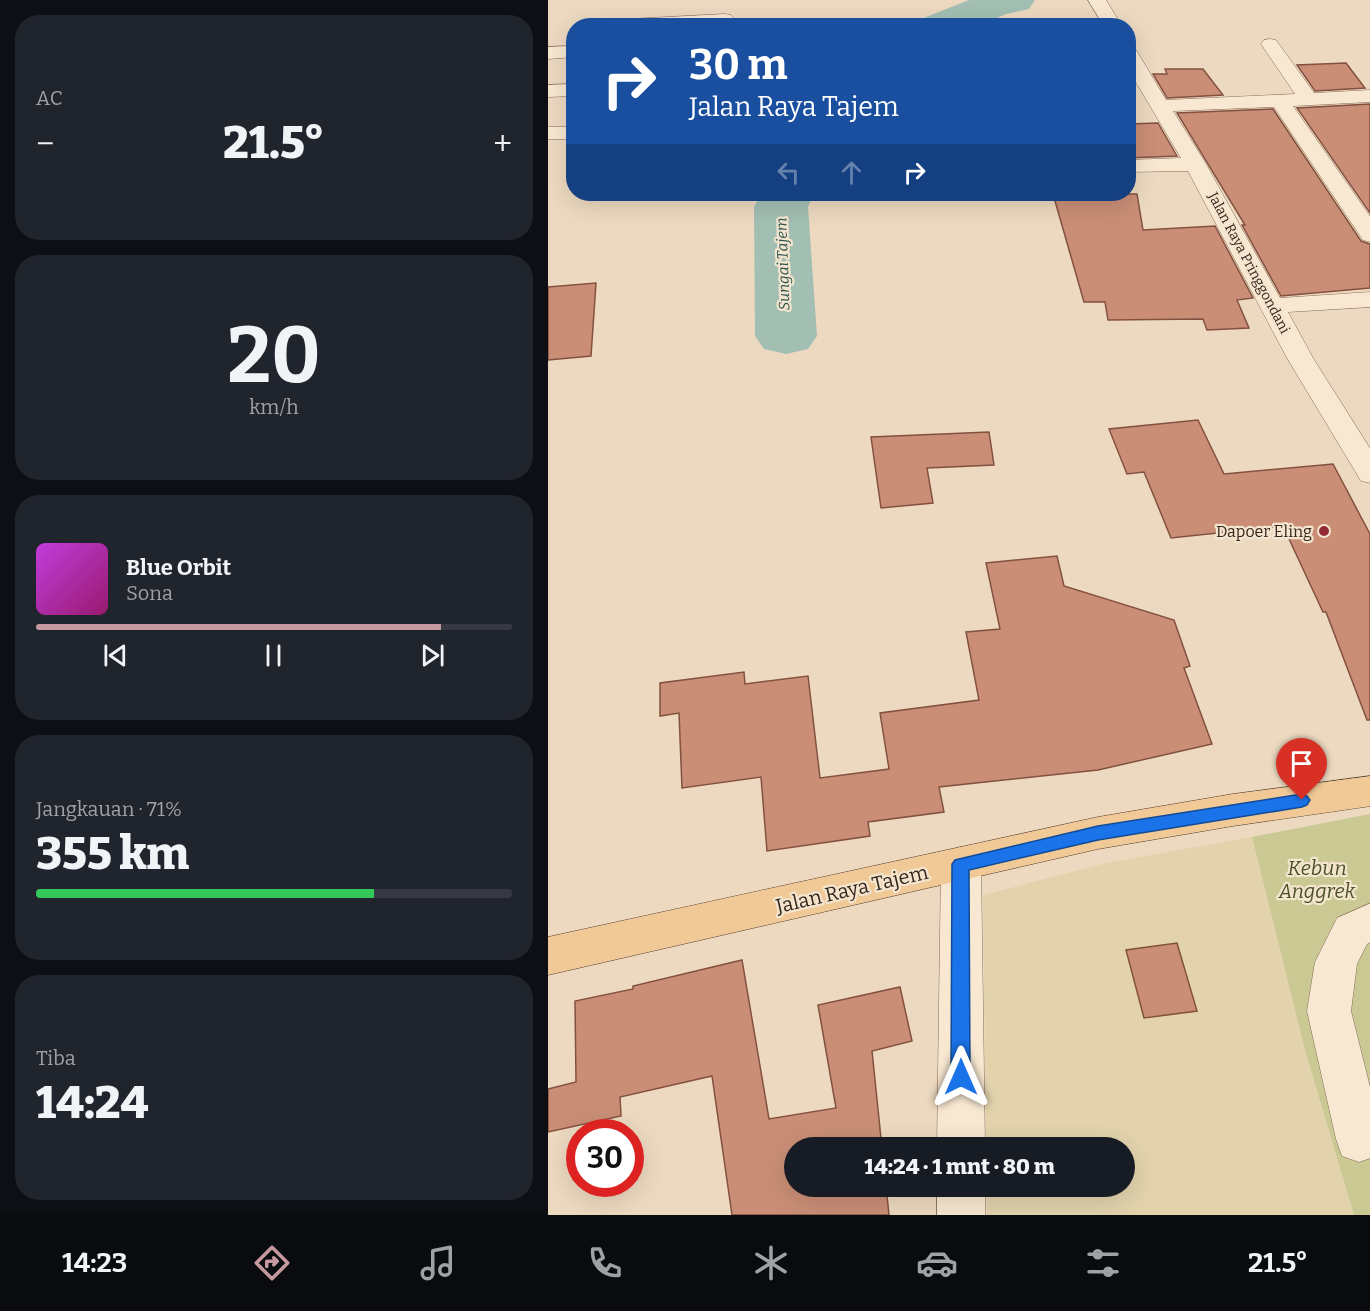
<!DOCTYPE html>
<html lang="id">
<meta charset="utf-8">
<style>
body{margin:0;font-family:Bitter,serif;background:#20242c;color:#f1f3f6;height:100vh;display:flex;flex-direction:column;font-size:22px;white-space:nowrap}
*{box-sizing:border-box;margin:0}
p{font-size:20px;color:#9ea1a6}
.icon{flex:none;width:33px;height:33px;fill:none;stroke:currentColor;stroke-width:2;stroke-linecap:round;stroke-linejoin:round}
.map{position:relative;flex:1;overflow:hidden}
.sheet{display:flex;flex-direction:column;gap:15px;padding:15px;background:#0d0f14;width:548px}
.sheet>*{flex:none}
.banner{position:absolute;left:18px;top:18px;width:570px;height:183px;border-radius:24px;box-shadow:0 6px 24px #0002;background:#1a4fa0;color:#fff;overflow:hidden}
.speed{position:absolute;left:18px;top:1119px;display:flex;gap:12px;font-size:30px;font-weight:700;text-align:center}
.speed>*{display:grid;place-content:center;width:78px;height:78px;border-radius:50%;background:#171b24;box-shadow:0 6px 24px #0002;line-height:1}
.speed .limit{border:9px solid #d22;background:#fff;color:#111}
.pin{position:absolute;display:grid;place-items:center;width:51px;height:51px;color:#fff;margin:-62px -26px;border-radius:50% 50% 50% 0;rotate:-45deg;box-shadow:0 0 6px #0007}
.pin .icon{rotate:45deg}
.me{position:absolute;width:66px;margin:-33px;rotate:0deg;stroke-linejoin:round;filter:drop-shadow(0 0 4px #0008)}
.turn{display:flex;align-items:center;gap:21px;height:126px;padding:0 24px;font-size:27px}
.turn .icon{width:78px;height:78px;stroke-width:2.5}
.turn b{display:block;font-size:42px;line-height:51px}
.lanes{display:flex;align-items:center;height:57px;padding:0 24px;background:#0003;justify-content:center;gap:30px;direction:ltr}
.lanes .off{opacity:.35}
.big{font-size:45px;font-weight:800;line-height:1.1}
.sheet .tile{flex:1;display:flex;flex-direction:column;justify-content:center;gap:9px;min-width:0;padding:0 21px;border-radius:24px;background:#20242c}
.sheet .dial{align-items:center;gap:0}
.dial b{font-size:78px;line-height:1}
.song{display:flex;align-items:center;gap:18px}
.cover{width:72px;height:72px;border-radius:9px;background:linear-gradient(135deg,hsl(290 70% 55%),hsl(320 70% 35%))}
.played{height:6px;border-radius:3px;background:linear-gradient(90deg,#c699a0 85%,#363941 85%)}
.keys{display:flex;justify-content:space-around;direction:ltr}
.heat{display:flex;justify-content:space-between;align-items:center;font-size:33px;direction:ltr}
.charge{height:9px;border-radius:4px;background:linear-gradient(90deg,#34c759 71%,#363941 0)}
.trip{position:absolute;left:236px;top:1137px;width:351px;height:60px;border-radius:30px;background:#171b24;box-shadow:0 6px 24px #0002;font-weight:800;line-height:60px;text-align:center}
.tabs{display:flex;height:96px;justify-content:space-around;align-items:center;background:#090b0e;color:#9ea1a6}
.tabs .icon{width:42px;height:42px}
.tabs .on{color:#c699a0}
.tabs b{font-size:27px;color:#f1f3f6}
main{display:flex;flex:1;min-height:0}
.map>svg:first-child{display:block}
.farmland{fill:#e2d3ad}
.green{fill:#cac994}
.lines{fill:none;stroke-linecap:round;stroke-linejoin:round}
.river{fill:#a3bfb3;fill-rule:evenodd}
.building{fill:#ca8e76;stroke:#83513f;stroke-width:1.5}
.minor-casing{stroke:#856a58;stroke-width:1}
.major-casing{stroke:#523a2d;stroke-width:1}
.minor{fill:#f8e8d2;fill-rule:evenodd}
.major{fill:#f0c997;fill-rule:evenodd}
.route{fill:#1a73e8;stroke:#114b97;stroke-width:1.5}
.poi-dot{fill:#922a38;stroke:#f4e5cf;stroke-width:2}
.labels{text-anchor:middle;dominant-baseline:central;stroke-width:4.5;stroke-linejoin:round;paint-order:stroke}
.far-street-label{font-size:14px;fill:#35251c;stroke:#f4e5cf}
.far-water-label{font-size:15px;font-style:italic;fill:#2c544d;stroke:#f4e5cf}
.poi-label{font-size:16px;fill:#35251c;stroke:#f4e5cf;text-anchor:end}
.near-park-label{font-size:20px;font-style:italic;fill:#4b5124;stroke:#f4e5cf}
.near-street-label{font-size:20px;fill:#35251c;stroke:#f4e5cf}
</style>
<main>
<section class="sheet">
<div class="tile"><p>AC</p>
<div class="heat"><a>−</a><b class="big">21.5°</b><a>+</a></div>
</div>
<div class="tile dial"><b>20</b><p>km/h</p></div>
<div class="tile">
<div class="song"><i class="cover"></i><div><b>Blue Orbit</b><p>Sona</p></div></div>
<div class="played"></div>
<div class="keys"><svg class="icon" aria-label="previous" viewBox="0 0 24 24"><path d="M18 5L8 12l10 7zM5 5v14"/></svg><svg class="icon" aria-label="pause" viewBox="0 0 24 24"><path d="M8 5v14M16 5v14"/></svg><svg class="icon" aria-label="next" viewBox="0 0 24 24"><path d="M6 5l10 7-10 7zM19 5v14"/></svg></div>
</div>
<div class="tile"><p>Jangkauan · 71%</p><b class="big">355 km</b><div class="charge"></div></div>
<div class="tile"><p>Tiba</p><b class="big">14:24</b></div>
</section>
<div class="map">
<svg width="823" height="1215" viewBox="0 0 823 1215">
<rect width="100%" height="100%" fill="#ecd9c0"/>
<polygon class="farmland" points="704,837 757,1050 806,1215 439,1215 439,1187 576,1186 576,1148 438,1147 435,895 558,863"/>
<polygon class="green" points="822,814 822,1215 806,1215 757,1050 704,837"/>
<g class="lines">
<g class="river">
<polygon points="421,0 487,0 481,9 458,14 430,26 372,26 378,17"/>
<polygon points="213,194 265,194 260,207 269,336 260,349 238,354 216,349 207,336 206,207"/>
</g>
</g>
<g class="building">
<polygon points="798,63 817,88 767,91 749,65"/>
<polygon points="617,69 655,69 675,95 619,98 605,74 619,74"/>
<polygon points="822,104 822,213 749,108"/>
<polygon points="725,109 813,241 822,244 822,288 733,296 694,225 697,225 629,113"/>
<polygon points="610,123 629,156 580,158 580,124"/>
<polygon points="505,194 589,194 595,230 667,226 705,298 689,300 701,328 659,330 655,319 560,320 557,302 536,302"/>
<polygon points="48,283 43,356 0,360 0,287"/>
<polygon points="650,420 676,474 785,464 822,534 822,720 819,720 778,612 775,612 735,526 623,538 596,472 579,474 561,429"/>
<polygon points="441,432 446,465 379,468 385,503 333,508 323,437"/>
<polygon points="509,556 516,586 626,620 642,666 636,668 664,744 550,770 391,787 396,812 320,822 322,836 219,851 213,777 134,788 131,713 112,716 112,683 196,672 197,684 260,676 272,778 341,769 332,713 431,700 418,632 452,629 438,563"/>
<polygon points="629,943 649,1011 596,1018 578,950"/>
<polygon points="194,960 221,1119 288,1108 270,1005 352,987 364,1041 324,1051 334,1148 246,1148 246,1186 338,1186 341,1215 184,1215 164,1076 72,1097 73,1116 0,1132 0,1089 28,1082 27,1001 85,989 85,986"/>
</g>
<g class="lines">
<defs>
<g id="minor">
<polygon points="540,0 558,0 574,26 556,26"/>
<polygon points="177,14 183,15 186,19 183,23 154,26 54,25 57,21 63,20"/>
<polygon points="722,39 728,40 766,93 823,90 823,102 745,106 823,218 823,242 815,240 726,107 625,111 658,164 732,298 823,292 823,307 740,312 765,358 823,450 823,483 813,481 739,358 640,171 580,172 580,160 633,158 580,69 580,47 587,48 618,100 747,94 713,44 716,40"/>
<polygon points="26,46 26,57 0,59 0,47"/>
<polygon points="26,84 26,96 0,97 0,85"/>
<rect x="0" y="127" width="26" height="12"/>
<polygon points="413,847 427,852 433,864 437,1148 389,1148 393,864 399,852"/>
<polygon points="823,903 823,942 819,944 809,964 803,1011 823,1091 823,1158 811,1162 794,1156 788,1139 759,1011 767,962 789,918"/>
<rect x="389" y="1186" width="48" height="29"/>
</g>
<polygon id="major" points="823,776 823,806 685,826 550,849 0,975 0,937 550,817 685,794"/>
</defs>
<use href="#minor" class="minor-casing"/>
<use href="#major" class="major-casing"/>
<use href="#minor" class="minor"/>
<use href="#major" class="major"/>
</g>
<polygon class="route" points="754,794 759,796 762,800 759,805 754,807 550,840 421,870 422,1077 419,1083 413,1086 406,1083 403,1077 404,864 407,860 550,826"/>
<circle class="poi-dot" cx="776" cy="531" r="6"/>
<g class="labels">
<g class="far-street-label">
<text transform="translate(701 263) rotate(62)">Jalan Raya Pringgondani</text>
</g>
<g class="far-water-label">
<text transform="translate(235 264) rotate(-92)">Sungai Tajem</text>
</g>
<g class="poi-label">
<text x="764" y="531">Dapoer Eling</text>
</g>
<g class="near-park-label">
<text x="769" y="868">Kebun<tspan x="769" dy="23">Anggrek</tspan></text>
</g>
<g class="near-street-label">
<text transform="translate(304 889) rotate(-13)">Jalan Raya Tajem</text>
</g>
</g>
</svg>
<div class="speed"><div class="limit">30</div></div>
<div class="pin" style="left:754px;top:800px;background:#d93025"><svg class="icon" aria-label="arrive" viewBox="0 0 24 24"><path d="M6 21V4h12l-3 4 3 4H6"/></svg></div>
<svg class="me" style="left:413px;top:1077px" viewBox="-20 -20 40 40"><path d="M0-17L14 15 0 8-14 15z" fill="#1a73e8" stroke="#fff" stroke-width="4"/></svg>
<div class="trip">14:24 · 1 mnt · 80 m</div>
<div class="banner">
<div class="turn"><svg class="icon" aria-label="right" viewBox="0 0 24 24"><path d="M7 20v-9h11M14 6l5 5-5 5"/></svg><div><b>30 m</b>Jalan Raya Tajem</div></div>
<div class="lanes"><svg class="icon off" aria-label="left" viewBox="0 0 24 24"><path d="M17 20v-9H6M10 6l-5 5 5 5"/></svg><svg class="icon off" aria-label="ahead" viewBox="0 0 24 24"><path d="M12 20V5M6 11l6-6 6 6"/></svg><svg class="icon" aria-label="right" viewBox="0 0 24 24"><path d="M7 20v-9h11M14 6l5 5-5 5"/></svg></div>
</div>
</div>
</main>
<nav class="tabs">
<b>14:23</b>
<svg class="icon on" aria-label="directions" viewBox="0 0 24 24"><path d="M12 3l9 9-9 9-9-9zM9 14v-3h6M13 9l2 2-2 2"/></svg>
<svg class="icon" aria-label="music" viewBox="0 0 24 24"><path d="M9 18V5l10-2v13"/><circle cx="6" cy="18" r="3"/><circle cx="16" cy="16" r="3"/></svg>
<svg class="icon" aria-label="phone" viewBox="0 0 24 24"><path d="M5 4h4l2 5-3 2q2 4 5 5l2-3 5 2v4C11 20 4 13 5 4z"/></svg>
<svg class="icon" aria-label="climate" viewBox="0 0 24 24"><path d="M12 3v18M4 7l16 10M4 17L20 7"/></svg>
<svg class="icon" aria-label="car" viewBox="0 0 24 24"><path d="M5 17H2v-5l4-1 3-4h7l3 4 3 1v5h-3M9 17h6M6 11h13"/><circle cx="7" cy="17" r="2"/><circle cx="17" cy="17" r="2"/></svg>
<svg class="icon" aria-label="filters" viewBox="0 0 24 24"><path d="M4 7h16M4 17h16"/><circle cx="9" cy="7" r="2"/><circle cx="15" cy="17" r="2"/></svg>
<b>21.5°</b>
</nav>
